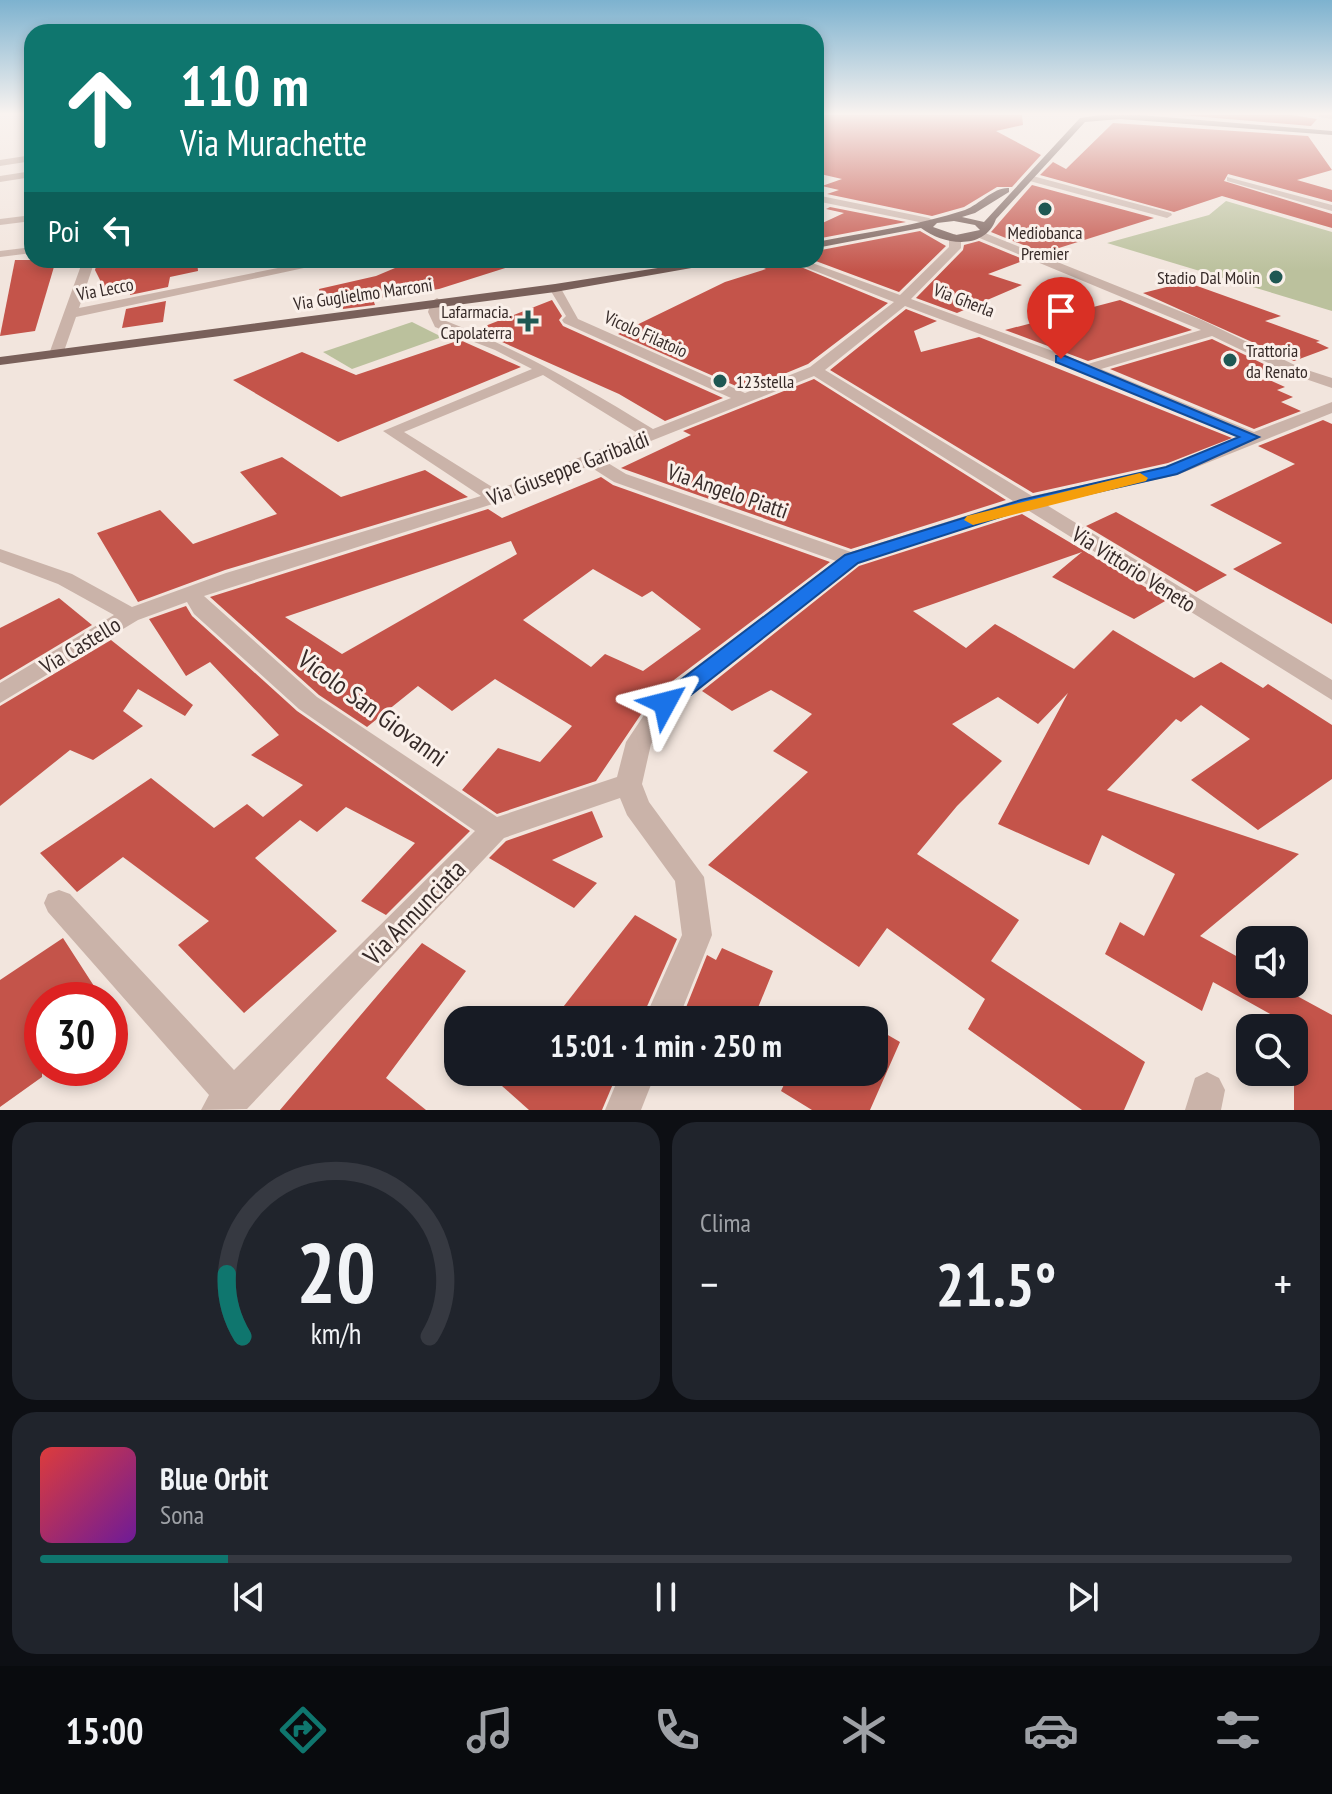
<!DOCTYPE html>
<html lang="it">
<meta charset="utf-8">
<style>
body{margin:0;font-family:"PT Sans Narrow",sans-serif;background:#20242c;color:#f1f3f6;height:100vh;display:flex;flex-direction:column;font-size:30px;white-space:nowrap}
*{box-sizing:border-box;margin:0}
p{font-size:26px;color:#9ea1a6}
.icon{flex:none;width:44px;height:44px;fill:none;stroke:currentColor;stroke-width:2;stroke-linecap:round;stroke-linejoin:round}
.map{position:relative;height:1110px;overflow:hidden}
.sheet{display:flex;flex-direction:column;gap:12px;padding:12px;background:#0d0f14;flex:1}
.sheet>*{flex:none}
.guide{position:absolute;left:24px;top:24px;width:800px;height:244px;border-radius:24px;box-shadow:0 4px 12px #0003;background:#0f766e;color:#fff;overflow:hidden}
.buttons{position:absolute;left:1236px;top:926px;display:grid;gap:16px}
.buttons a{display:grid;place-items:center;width:72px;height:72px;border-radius:16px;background:#171b24;box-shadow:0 4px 12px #0003;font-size:40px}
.speed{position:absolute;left:24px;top:982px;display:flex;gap:16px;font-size:40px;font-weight:700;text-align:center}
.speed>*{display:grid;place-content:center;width:104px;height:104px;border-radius:50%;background:#171b24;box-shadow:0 4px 12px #0003;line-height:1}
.speed .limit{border:12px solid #d22;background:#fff;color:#111}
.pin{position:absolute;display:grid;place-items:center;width:68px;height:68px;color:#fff;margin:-82px -34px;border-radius:50% 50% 50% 0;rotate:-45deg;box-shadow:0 0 8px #0007}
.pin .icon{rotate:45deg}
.me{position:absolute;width:88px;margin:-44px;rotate:52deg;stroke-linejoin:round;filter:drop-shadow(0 0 6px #0008)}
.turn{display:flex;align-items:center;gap:28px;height:168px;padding:0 24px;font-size:36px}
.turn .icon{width:104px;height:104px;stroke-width:2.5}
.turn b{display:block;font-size:56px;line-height:68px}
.then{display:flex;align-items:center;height:76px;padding:0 24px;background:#0003;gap:16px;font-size:30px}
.big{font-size:60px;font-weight:600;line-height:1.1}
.sheet .widget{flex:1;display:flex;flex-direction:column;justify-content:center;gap:12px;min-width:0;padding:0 28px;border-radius:24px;background:#20242c}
.sheet .dial{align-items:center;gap:0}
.dial svg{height:208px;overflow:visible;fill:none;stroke:#363941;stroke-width:7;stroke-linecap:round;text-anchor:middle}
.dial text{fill:#f1f3f6;stroke:none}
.song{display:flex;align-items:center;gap:24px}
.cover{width:96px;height:96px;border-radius:12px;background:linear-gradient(135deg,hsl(0 70% 55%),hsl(280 70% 35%))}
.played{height:8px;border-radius:4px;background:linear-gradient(90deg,#0f766e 15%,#363941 15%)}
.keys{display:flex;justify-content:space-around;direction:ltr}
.heat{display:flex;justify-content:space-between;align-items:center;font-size:44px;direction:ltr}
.sheet .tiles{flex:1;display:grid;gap:12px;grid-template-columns:1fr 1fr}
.widget:last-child{grid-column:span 2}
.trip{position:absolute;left:444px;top:1006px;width:444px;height:80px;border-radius:24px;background:#171b24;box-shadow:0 4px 12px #0003;font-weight:600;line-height:80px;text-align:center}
.tabs{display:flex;height:128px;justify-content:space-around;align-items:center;background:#090b0e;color:#9ea1a6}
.tabs .icon{width:56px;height:56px}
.tabs .selected{color:#0f766e}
.tabs b{font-size:36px;color:#f1f3f6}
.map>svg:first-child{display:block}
.green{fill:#bbc19d}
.building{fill:#c4544a;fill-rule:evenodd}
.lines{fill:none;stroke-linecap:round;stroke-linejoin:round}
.minor{fill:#cab3a9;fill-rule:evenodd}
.major{fill:#79605a;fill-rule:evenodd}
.route{fill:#1a73e8;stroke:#114b97;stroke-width:2}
.slow{fill:#f59e0b}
.poi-dot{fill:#1f5853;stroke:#faf0ea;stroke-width:3}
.labels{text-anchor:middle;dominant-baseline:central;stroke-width:6;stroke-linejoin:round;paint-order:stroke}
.far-poi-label{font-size:18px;fill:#372b29;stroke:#faf0ea;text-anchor:end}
.far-street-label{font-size:18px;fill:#372b29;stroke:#faf0ea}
.street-label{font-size:22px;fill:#372b29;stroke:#faf0ea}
.near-street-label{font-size:26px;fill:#372b29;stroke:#faf0ea}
</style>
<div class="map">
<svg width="1332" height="1110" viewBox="0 0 1332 1110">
<rect width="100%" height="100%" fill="#f2e5dd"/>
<g class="green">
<polygon points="1226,201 1332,232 1332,311 1107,243 1209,215"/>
<polygon points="412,322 442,337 352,369 323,352"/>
</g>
<g class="building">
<polygon points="816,115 1022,115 1023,125 996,131 1041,155 1012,187 997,187 964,207 932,216 827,194 839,190 822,186 842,179 816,173"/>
<polygon points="1181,115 1292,115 1317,119 1311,126"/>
<polygon points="1113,123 1308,136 1332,170 1297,180 1332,190 1332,202 1228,174 1224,181 1332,214 1332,228 1222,196 1174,212 1040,175 1053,162 1066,169"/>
<polygon points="1032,185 1154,218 1043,253 991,232"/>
<polygon points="830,207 906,222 816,239 816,226 844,213 826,209"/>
<polygon points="920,231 946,246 899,292 813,260 816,260 816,251"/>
<polygon points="979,241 1025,260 988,274 1022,285 957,313 916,298 963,250 964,245"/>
<polygon points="15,260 56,260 35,331 0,336"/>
<polygon points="98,260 197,260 198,271 170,277 168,287 130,295 132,284 105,290 95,270"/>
<polygon points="414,260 514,260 515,265 439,289 373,299 375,305 343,309 342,304 323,307 319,289 376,276"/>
<polygon points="749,260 784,260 888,303 808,364 745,390 618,334 725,282 766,269"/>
<polygon points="1186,282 1281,316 1265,321 1320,341 1316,342 1329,348 1294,361 1143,293"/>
<polygon points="552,300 562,316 559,320 563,326 723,398 665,421 619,394 475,330"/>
<polygon points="1120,300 1192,330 1088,361 1005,330"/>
<polygon points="166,301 163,322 122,328 126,309"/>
<polygon points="906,309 937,321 914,331 921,352 979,337 1232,438 1168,463 1033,493 830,370"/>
<polygon points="1212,339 1274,369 1258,375 1285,387 1277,390 1293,397 1281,402 1301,411 1254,429 1110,369"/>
<polygon points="460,340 521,367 338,442 233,380 302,352 356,375"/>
<polygon points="814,379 1006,500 851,549 621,468 691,435 683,431"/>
<polygon points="1323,420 1332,424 1332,624 1233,569 1282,543 1210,505 1295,464 1258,446"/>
<polygon points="282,457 341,497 425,470 468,497 225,570 138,602 97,533 160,510 193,544 277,514 240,472"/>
<path d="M601,477l12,8 217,77 -176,133 -58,86 -99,33 -35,-24 36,-42 42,14 32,-36 -77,-47 -43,32 -34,-25 -51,41 -48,-32 -109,-98 278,-88 14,9zM511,541l6,13 -175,100 -57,-37zM593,569l49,28 10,-6 49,38 -58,42 -38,-17 -14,13 -68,-47z"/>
<polygon points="1116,512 1227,575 1196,592 1086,526"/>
<polygon points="1022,514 1167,600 1134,619 1052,577 1082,552 913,611 966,648 995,624 1074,669 1113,630 1194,678 1221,662 1263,688 1268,684 1332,725 1332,779 1258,830 1191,780 1250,739 1201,705 1181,722 1176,719 1107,790 1299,854 1200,936 1247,962 1250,984 1275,984 1332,1015 1332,1110 1294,1110 1294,1028 1271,1028 1274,1016 1213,982 1202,1011 1105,954 1120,922 1144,936 1175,874 1102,835 1089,865 998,824 1068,693 1038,724 998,697 952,724 1002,761 957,806 917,854 1019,920 991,961 1145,1062 1124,1110 1082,1110 968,1029 985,999 887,928 859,967 708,865 808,772 773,751 812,714 771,690 732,711 702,691 859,566"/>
<polygon points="59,598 92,625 0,680 0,628"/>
<polygon points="186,606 192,616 297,711 470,831 386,915 361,901 415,843 346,807 317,832 300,820 255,858 337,931 244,1013 178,945 209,921 123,857 77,892 40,853 151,778 214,828 247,804 263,817 303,785 251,755 279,735 210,662 186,676 149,619"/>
<polygon points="111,640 193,705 185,716 138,689 123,711 143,726 93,760 70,750 0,806 0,706"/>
<polygon points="592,811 603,837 552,860 597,883 574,908 489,858 506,841"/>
<polygon points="635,915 677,939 641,1020 553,1020"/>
<polygon points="63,938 103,1000 42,1000 42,1077 0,1107 0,980"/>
<polygon points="422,943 466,971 386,1078 426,1110 280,1110"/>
<polygon points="722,948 773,971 753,1020 681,1020 707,955 716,960"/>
<polygon points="874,1027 900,1042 870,1110 812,1110 781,1091 790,1072 874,1072"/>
<polygon points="513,1072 618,1072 602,1110 529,1110 502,1086"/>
</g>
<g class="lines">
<g class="minor">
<polygon points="1318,115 1332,115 1332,119 1319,117"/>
<polygon points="32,155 32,161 0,166 0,160"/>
<polygon points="32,171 32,177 0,182 0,176"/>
<polygon points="1029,175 1171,213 1172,215 1167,218 1026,180"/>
<polygon points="1227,177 1332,205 1332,211 1227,181"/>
<polygon points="816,195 929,218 934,221 929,224 816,201"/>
<polygon points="32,215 32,221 0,225 0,219"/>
<path d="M977,233h8l217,87 99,48 31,10v10l-41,-14 -79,-38 -111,33 153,63 78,-30v11l-155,62 -132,29 287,176v20l-306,-191 -168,54 -184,146 -23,35 -9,40 7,18 55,75 8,58 -34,85h-34l38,-85 -7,-54 -48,-66 -7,-17 -116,40 -257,271 -46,1 8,-15 -161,-183 -4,-9 4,-9 11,-4 11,4 164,176 241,-239 -176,-122 -105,-95 -7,-12 -49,18 -138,83v-20l114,-68 -56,-31 -58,-22v-13l72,25 60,33 94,-34 255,-77 -98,-65 149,-62 -37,-19 -60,-23 -7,-15 3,-10 6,-4 6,4 -1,10 4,9c74,29 139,66 207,108l78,-31 -167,-75 -2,-3 4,-4 -17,-28 2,-3h8l19,34 167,74 65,-26 84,-65 -107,-42h17l96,35 49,-48v-10l6,-3 6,3v11l-50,51 177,65 113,-34 -224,-93zM905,306l177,66 158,66 -74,29 -134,29 -207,-126zM543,375l96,59 -142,56 -93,-58zM814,376l199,125 -162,51 -225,-78 -23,-14zM589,466l25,16 222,79 -180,136 -30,45 -9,35 -120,40 -180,-120 -113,-101 298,-95z"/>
<polygon points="32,247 32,253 0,257 0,251"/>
<polygon points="83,260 95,260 79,308 318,260 341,260 76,317 63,354 51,357 49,354"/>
<polygon points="621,1072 656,1072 641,1110 605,1110"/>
<polygon points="1207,1072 1219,1078 1225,1090 1221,1110 1185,1110 1195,1078"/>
</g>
<g class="major">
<path d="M1101,115h39l192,16v4l-212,-16 -35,3 -89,97c-11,31 -51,27 -75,9l-105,20v-6c50,-10 101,-16 149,-32 15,-6 29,-23 44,-22v4l-34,21 -13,4 22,5 96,-104zM954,221l21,4 5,5 -24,5 -23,-8 4,-4z"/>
<polygon points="709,260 737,260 555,292 0,365 0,357 555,284"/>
</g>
</g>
<linearGradient id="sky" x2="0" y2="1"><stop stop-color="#7db2cf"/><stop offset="0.42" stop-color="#f9f3f0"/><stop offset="1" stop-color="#f9f3f0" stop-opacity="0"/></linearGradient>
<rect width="1332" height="271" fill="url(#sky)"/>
<polygon class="route" points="1056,356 1065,356 1259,437 1177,474 1031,507 858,563 673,709 657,709 654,703 657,698 845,555 1021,500 1166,467 1239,437 1056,362"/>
<polygon class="slow" points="1140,473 1148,478 1146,481 973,525 964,520 967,516"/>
<g class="poi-dot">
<circle cx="1045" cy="209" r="8"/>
<circle cx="1276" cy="277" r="8"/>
<path d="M524 309h8v8h8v8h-8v8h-8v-8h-8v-8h8z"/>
<circle cx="1230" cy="360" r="8"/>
<circle cx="720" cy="381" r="8"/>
</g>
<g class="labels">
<g class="far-poi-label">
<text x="1045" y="232" text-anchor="middle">Mediobanca<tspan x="1045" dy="21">Premier</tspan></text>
<text x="1260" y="277">Stadio Dal Molin</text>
<text x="512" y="311">Lafarmacia.<tspan x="512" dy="21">Capolaterra</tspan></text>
<text x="1246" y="350" text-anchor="start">Trattoria<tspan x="1246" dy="21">da Renato</tspan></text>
<text x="736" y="381" text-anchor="start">123stella</text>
</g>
<g class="far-street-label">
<text transform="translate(105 289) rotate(-11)">Via Lecco</text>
<text transform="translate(363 294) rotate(-8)">Via Guglielmo Marconi</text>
<text transform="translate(964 300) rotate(21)">Via Gherla</text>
<text transform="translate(646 334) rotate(24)">Vicolo Filatoio</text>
</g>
<g class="street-label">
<text transform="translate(568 468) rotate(-21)">Via Giuseppe Garibaldi</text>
<text transform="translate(728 491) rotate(19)">Via Angelo Piatti</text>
<text transform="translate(1134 569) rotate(32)">Via Vittorio Veneto</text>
<text transform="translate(80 645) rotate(-31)">Via Castello</text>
</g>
<g class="near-street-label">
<text transform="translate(373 708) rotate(36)">Vicolo San Giovanni</text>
<text transform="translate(414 912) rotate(-46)">Via Annunciata</text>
</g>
</g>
</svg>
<div class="buttons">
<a><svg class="icon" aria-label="sound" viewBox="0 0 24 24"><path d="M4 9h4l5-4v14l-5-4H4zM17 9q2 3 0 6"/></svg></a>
<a><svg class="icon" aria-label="search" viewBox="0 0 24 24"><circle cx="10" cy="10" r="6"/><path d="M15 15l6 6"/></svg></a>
</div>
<div class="speed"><div class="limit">30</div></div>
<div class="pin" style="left:1061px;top:359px;background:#d93025"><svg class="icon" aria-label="arrive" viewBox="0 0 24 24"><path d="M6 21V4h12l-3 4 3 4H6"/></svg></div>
<svg class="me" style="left:665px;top:703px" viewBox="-20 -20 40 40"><path d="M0-17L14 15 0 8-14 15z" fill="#1a73e8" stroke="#fff" stroke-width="4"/></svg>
<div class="trip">15:01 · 1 min · 250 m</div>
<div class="guide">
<div class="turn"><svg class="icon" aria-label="ahead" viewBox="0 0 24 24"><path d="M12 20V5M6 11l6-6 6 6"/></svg><div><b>110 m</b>Via Murachette</div></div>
<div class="then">Poi<svg class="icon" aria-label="left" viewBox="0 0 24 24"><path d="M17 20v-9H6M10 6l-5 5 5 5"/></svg></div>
</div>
</div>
<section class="sheet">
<div class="tiles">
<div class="widget dial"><svg viewBox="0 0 100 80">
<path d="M14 69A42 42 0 1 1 86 69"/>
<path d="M14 69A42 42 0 0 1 8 45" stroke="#0f766e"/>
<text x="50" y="56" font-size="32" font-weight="700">20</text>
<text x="50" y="72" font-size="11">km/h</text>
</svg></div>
<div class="widget"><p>Clima</p>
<div class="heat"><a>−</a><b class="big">21.5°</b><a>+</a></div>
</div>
<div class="widget">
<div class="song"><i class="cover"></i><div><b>Blue Orbit</b><p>Sona</p></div></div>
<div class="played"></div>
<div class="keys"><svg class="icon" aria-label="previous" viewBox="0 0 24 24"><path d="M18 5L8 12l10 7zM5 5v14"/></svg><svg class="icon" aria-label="pause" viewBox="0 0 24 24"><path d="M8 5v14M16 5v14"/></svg><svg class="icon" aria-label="next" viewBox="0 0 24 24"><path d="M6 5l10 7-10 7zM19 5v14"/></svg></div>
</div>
</div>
</section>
<nav class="tabs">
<b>15:00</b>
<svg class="icon selected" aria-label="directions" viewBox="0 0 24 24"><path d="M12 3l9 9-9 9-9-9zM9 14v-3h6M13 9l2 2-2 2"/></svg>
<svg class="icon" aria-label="music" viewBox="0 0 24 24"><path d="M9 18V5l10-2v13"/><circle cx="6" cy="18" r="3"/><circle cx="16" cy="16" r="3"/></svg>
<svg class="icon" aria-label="phone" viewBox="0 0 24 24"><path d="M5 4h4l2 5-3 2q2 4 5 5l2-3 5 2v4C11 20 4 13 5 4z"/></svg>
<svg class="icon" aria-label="climate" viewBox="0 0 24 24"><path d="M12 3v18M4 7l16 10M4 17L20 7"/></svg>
<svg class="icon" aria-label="car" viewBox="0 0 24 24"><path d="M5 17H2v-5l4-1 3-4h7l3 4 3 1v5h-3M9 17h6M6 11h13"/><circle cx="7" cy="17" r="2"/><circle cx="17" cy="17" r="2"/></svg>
<svg class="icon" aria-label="filters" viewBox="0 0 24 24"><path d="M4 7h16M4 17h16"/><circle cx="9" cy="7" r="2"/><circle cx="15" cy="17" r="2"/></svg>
</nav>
